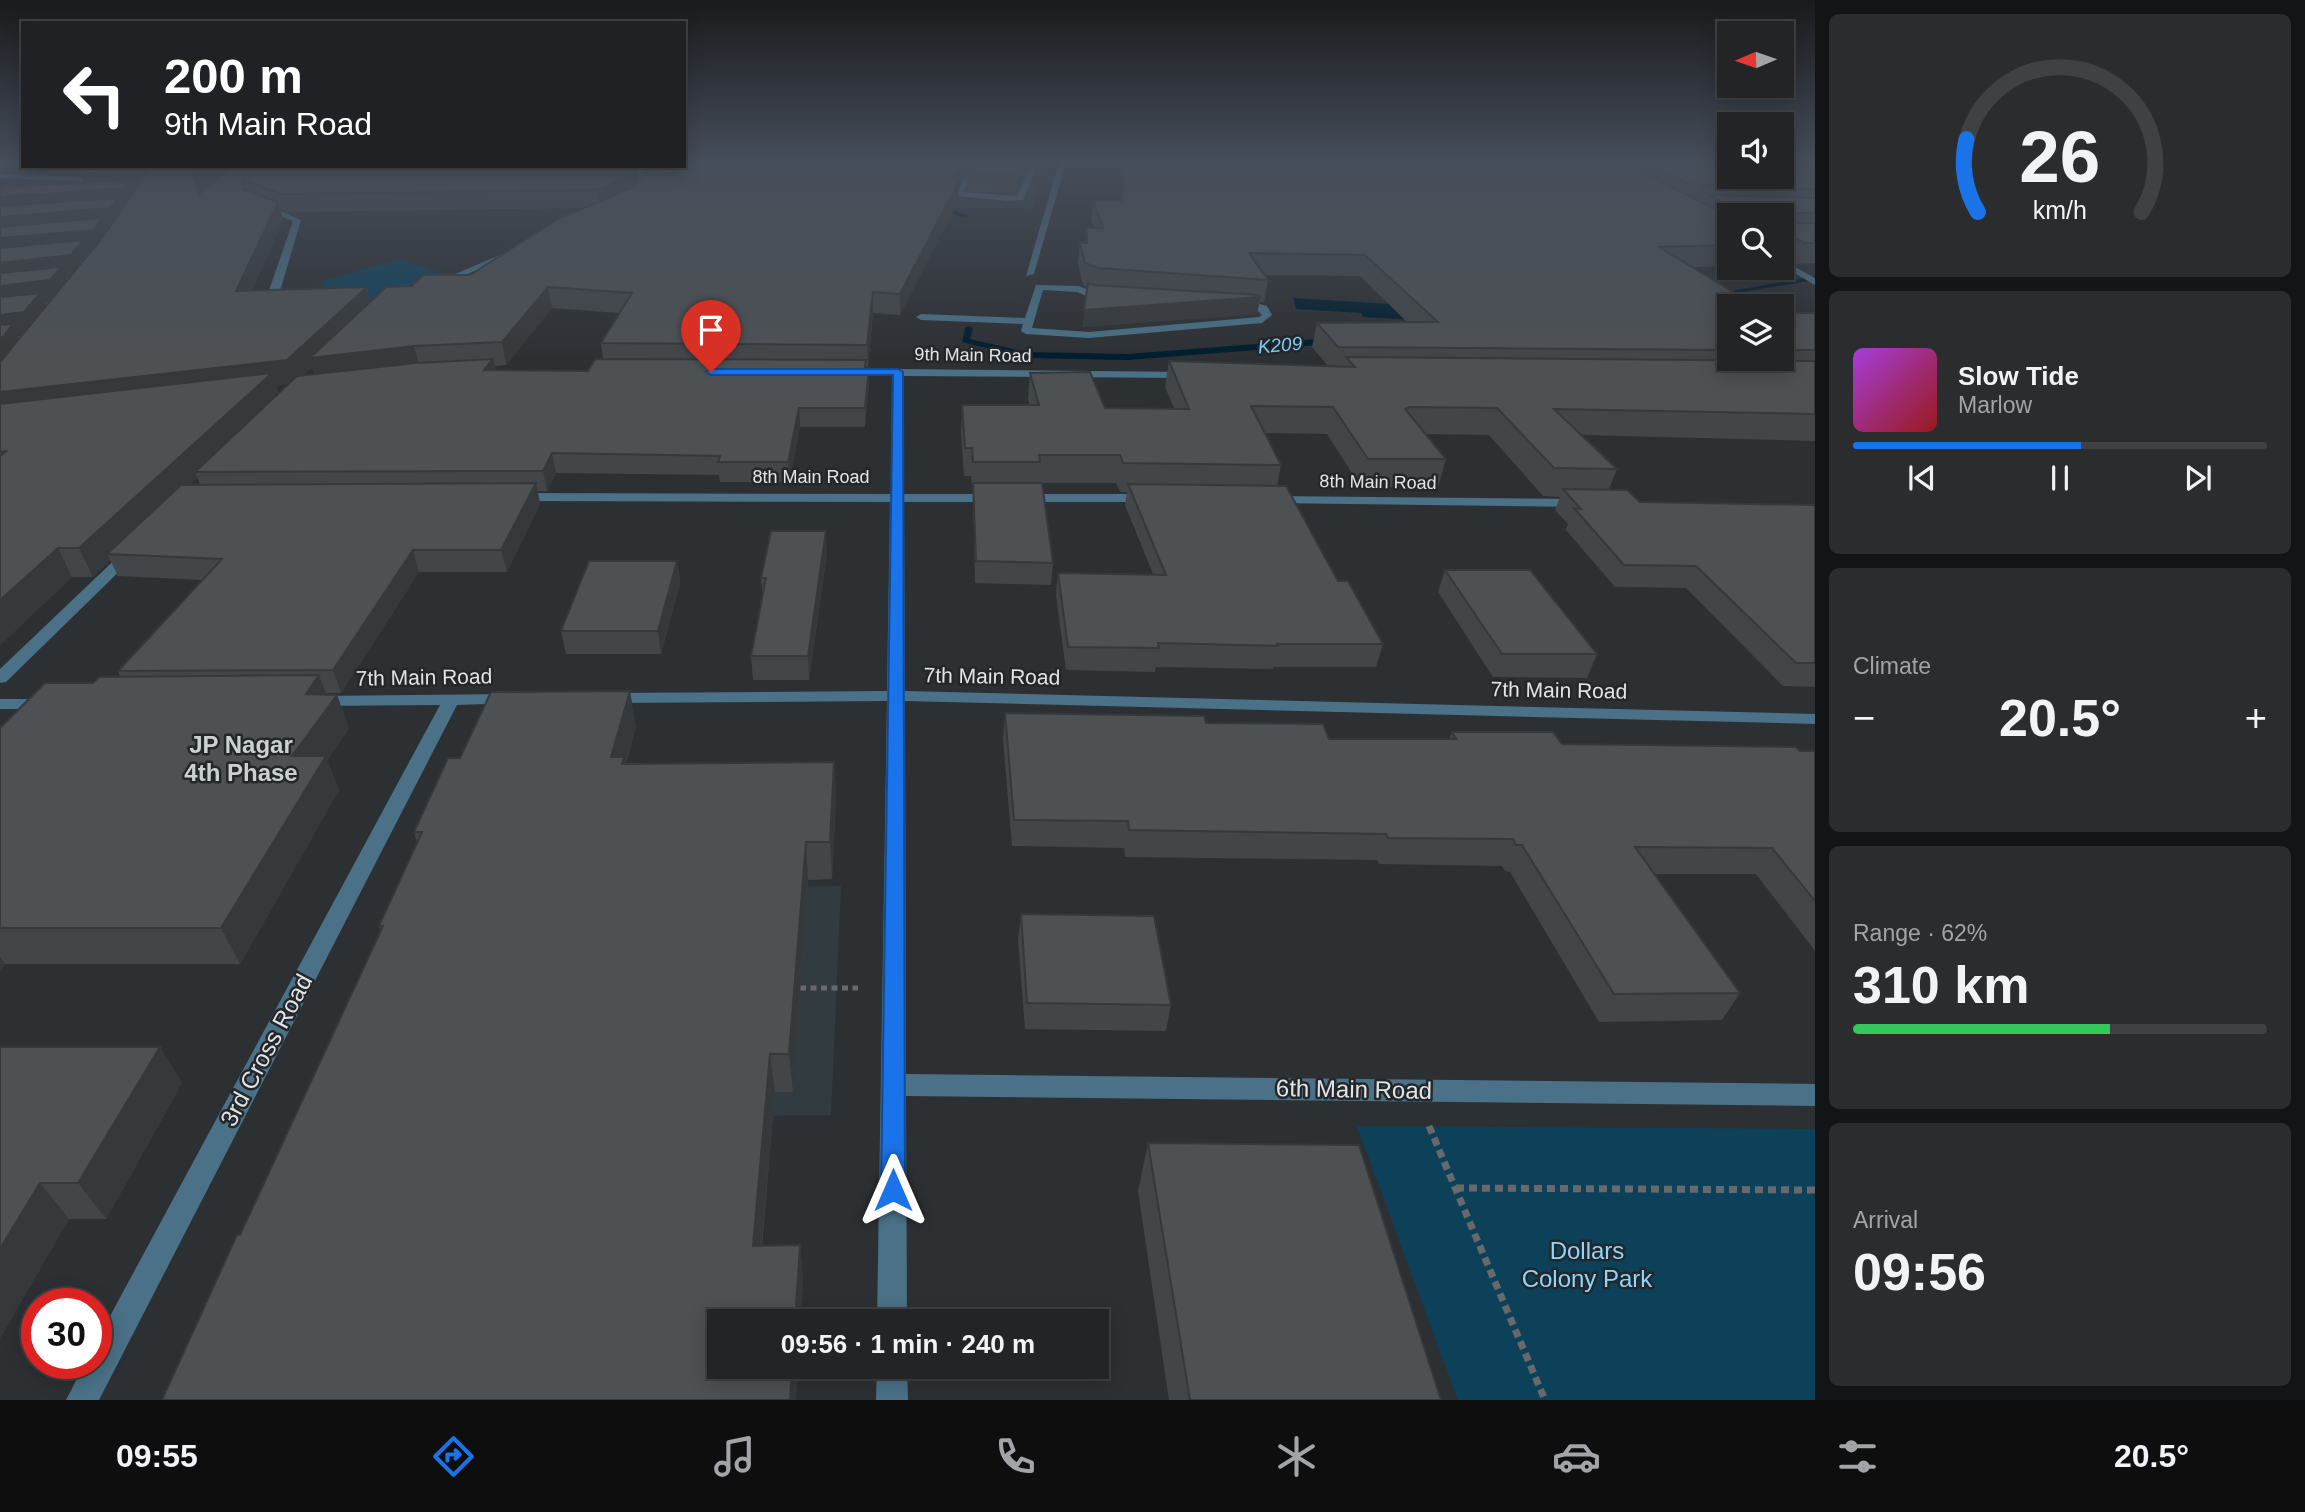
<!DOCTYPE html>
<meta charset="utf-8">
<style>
body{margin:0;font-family:Arial,sans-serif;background:#2a2c2e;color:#f1f3f6;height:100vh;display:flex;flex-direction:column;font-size:26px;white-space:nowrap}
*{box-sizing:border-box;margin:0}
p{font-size:23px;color:#a2a4a7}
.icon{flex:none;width:38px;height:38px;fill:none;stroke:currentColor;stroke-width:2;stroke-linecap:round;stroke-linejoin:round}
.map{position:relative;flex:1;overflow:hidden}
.details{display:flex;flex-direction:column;gap:14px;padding:14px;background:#131415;width:490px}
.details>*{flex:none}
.top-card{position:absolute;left:21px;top:21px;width:665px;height:147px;border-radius:0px;box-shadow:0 4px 18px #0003,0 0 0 2px #3f4143;background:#202124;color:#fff;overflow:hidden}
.needle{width:46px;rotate:268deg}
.fabs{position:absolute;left:1717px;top:21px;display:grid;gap:14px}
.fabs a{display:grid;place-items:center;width:77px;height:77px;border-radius:0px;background:#222426;box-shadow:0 4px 18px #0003,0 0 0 2px #3f4143;font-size:35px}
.speed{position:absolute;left:21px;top:1288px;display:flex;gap:14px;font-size:35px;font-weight:700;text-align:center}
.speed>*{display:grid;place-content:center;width:91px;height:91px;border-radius:50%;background:#222426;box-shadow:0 4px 18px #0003,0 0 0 2px #3f4143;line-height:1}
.speed .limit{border:10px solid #d22;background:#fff;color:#111}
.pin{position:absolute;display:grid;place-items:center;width:60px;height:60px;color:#fff;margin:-72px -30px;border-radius:50% 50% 50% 0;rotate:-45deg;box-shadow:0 0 7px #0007}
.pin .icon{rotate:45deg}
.me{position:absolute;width:77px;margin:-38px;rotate:0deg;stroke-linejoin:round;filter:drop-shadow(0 0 5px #0008)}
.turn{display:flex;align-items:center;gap:24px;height:147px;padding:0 28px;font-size:32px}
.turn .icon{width:91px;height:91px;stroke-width:2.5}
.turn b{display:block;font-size:49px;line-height:60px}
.big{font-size:52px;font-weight:600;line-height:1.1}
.details .widget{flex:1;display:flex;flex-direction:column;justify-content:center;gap:10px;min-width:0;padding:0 24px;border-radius:10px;background:#2a2c2e}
.details .dial{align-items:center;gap:0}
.dial svg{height:182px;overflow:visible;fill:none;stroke:#3f4143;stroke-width:7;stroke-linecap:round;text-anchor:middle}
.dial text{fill:#f1f3f6;stroke:none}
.song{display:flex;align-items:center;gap:21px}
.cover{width:84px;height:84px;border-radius:10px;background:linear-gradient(135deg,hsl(280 70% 55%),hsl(0 70% 35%))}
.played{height:7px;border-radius:4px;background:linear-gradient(90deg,#1a73e8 55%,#3f4143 55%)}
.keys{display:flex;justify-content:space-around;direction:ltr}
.heat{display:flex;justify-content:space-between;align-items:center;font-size:38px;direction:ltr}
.charge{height:10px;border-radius:5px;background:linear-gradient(90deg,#34c759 62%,#3f4143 0)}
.trip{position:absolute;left:707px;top:1309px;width:402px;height:70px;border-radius:0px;background:#222426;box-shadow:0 4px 18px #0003,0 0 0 2px #3f4143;font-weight:600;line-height:70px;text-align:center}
.tabs{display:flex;height:112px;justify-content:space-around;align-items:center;background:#0e0e0f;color:#a2a4a7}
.tabs .icon{width:49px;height:49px}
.tabs .selected{color:#1a73e8}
.tabs b{font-size:32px;color:#f1f3f6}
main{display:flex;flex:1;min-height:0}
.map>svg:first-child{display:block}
.built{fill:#323b40}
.green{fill:#0d415a}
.water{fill:#001e2f}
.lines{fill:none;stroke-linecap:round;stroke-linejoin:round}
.stream{fill:#001e2f;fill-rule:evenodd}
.path-far1{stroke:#67696c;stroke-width:5;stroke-dasharray:6 4.5;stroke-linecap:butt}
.path{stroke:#67696c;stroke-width:7;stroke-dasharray:8 5;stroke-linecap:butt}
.service{fill:#4a7187;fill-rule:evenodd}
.minor{fill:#4a7187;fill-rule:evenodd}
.tertiary{fill:#4a7187;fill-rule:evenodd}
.wall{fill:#424648;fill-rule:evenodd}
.shaded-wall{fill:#36393b}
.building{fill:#4d5154;stroke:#36393b;stroke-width:2}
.route{fill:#1a73e8;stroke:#114b97;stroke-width:2}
.labels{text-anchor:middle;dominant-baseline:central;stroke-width:5;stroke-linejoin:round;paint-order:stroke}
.far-street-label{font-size:18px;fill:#e1e3e5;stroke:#232729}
.far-water-label{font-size:19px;font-style:italic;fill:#81caf2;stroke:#232729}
.street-label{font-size:21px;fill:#e1e3e5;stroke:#232729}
.quarter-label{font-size:24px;font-weight:bold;fill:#cbd0d3;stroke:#232729}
.near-street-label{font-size:24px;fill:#e1e3e5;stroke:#232729}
.near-park-label{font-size:24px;fill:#8cd5fe;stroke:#232729}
</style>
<main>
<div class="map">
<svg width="1815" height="1400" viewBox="0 0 1815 1400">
<rect width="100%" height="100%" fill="#2d3033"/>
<g class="built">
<polygon points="966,162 1045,162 1032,209 941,208"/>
<polygon points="841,886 831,1115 554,1119 613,889"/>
</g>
<g class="green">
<polygon points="400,259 446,275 388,297 329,301 322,281"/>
<polygon points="1357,1126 1815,1129 1815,1400 1458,1400"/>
</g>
<polygon class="water" points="1293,298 1407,305 1415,320 1363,317 1361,313 1296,309"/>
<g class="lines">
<g class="stream">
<polygon points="947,207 968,216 969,217 964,218 945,210"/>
<polygon points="1815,276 1815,280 1713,297 1709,295"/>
<polygon points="969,326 973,328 970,339 1026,352 1128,354 1331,338 1335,341 1331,344 1128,360 1026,358 962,342 965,328"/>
</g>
<polyline class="path-far1" points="800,988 858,988"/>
<g class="path">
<polyline points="1429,1126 1545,1400"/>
<polyline points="1456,1188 1815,1190"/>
</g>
<g class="service">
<polygon points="0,162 7,162 0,165"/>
<polygon points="974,162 981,162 963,192 1017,196 1032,162 1039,162 1023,200 1009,201 955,196"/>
<polygon points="191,166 202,166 172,178 165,176"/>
<polygon points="0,174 103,178 107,180 103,182 0,178"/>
<path d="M1036,285l43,1 16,7 161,10 11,3 5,9 -10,8 -173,15 -63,-4 -5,-3 2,-7 -102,-4 -5,-3 5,-3 104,4zM1043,290l34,2 16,7 163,10 6,6 -3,2 -170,15 -57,-4z"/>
</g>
<g class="minor">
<polygon points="1059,162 1066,162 1034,274 1026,276"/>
<polygon points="259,202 301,220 275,308 270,311 263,308 293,221 256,206"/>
<polygon points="1782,260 1815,278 1815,285 1782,266"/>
<polygon points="898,369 1189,372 1195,375 1189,378 904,376 904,494 1147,494 1154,498 1147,502 904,502 905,691 1815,714 1815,724 905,701 906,1074 1815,1084 1815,1106 906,1096 907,1321 877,1321 887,701 609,703 600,698 609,693 887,691 890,502 517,501 510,497 517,493 891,494 892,376 846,375 840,372 846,369"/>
<polygon points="1270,496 1581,499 1588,503 1581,507 1265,503 1263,500"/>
<polygon points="511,694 520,699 517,703 457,705 99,1400 66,1400 85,1363 96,1363 96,1342 440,705 315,706 306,701 315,696"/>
<polygon points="0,699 45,699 54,704 45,709 0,709"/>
<polygon points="877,1367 907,1367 908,1400 876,1400"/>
</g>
<g class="tertiary">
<polygon points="638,166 646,166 646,190 634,200 630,198 638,189"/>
<polygon points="507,252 514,254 442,285 434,283"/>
<polygon points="131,548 136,549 138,552 136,555 6,682 0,683 0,669 126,549"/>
</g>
</g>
<g class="wall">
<polygon points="1029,162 1016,193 967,190 968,173"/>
<polygon points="1128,162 1729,162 1729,177 1815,162 1815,263 1795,264 1782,258 1782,260 1782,215 1729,215 1729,266 1692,267 1729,306 1729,359 1782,359 1782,313 1815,313 1815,441 1582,435 1617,469 1609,489 1640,502 1815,505 1815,687 1783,686 1686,588 1615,587 1566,530 1568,524 1555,510 1560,497 1543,496 1489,435 1426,434 1446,459 1438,487 1361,487 1327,434 1265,433 1281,465 1277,486 1338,581 1383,644 1376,667 1273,667 1273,669 1156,667 1155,672 1066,670 1056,595 1058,573 1153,574 1125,505 1127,492 1120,492 1116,483 1039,483 1053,563 1051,585 975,583 973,490 972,490 971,476 964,476 961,432 962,405 1030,405 1028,399 1030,373 1105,408 1174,408 1165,387 1169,361 1328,366 1312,347 1317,323 1407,322 1360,276 1264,275 1268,280 1264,302 1260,302 1257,314 1083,327 1087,287 1083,285 1078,264 1080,243 1085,243 1086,228 1094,228 1091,220 1093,201 1121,201"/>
<path d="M83,166h107l9,28 36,-28h401l-1,19 324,-2v16l-59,116 -27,-2 -5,54 1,18 -4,42h-65l-11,55h-69l-1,-7 -163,-2 -9,18h-9l2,13 -33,68h-88l-78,121h-15l1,2h10l12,34 -22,31 12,30 -99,174h-235l-5,7v-243l93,-45 27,-6 -2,-6 84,-91 -84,-4 -8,-16 -17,17h-21l-72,68v-457l84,-5 -4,-9 4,-5zM582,208l-112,67 -58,11 -41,15 -119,-11 31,-70 -3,-11 7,3zM552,308l67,5 -18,30 2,16 -15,12 -92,-1 -1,-4 11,-1zM312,367l3,7 -12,2zM289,384l-10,10 -3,-8zM197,477l3,8h-11z"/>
<polygon points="827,553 809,680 753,680 751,656 763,596 761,578"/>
<polygon points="677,561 680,583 661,654 566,654 561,631"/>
<polygon points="1445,570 1597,654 1587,678 1493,677 1438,592"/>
<polygon points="1005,713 1206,723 1329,739 1449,739 1452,732 1562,744 1815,751 1815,951 1756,874 1654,874 1740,993 1722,1020 1599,1022 1510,872 1505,871 1502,866 1379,864 1377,860 1125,857 1124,848 1012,846 1003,739"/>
<polygon points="636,726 626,764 834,762 836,798 832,879 808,880 793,1092 775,1092 762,1246 800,1245 803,1282 240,1235 381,931 379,926 417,842 414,832 460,758"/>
<polygon points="1021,914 1171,1005 1166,1031 1025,1029 1018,939"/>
<polygon points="0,1047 160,1047 182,1083 106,1219 69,1219 0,1338"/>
<polygon points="1148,1143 1441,1400 1169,1400 1138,1191"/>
</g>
<g class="shaded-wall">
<polygon points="962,162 971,162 959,183 959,199 900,315 900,294 953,177"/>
<polygon points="1022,162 1029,162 1016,193 1017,175"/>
<polygon points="633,166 636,166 635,188 600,208 597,190"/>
<polygon points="141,169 147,186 133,187 137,197 131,205 120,206 124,216 117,226 106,227 110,237 101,249 87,251 91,260 80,276 66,277 70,287 59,302 44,303 49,314 34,334 18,336 23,347 0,377 0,197 87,191 80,174"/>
<polygon points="278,202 283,220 243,312 236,291"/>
<polygon points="367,287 373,309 414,346 420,369 317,381 312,367 295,384 276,386 280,397 195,472 197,477 116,555 107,554 110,560 93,577 79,548 0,418 0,392"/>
<polygon points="548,287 552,308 506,365 502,342"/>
<polygon points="873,292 873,313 868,368 867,345"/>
<polygon points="1260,297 1257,314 1083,327 1084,310"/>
<polygon points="493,359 497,377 484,370"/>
<polygon points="869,367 869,385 865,427 865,408"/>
<polygon points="799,408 800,427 789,482 788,462"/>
<polygon points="552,453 556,473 547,491 543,471"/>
<polygon points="536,483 540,504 507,572 501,550"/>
<polygon points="826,531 827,553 809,680 808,656"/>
<polygon points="58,548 72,577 0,645 0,600"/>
<polygon points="413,550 419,572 341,693 333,670"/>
<polygon points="677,561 680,583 661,654 658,631"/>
<polygon points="319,675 330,704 337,695 349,729 327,760 339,790 240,964 221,928 292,756 306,694"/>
<polygon points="630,691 636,726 625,765 611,757"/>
<polygon points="834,762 836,798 832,879 830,842"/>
<polygon points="806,842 808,880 793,1092 789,1054"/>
<polygon points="0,957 5,964 0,971"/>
<polygon points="160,1047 182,1083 106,1219 78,1183"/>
<polygon points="770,1054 775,1092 758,1283 753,1246"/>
<polygon points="40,1183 69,1219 0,1338 0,1249"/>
<polygon points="800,1245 803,1282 801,1321 795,1321"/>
<polygon points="792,1367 798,1367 796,1400 790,1400"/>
</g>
<g class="building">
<polygon points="684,162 962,162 953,177 954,180 959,181 900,294 873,292 867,345 601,343 632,293 548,287 502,342 414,346 310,358 386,287 412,286 423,275 470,275 558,219 634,187 646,173 647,166 684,166"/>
<polygon points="974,162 1022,162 1017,175 968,173"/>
<polygon points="1128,162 1564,162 1627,164 1729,216 1729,245 1659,247 1756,306 1729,306 1729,350 1338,347 1317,323 1438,322 1365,255 1249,253 1268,280 1098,268 1085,263 1080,243 1087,243 1086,228 1103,228 1093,201 1121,201"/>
<polygon points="1782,162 1815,162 1815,189 1690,184 1650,165 1729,166 1729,177 1782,177"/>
<polygon points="154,166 190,166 199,194 235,166 633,166 633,171 625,178 597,190 282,194 243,180 243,189 278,202 236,291 367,287 287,360 0,392 0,362 102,238 147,173 141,169 80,174 80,170"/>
<polygon points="130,180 125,188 0,197 0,188"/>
<polygon points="1709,195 1815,198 1815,213 1791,213 1788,216 1791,223 1815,223 1815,243 1804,243 1791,236 1789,243 1782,244 1782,215 1738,215 1738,210"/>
<polygon points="117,198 110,208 0,217 0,206"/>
<polygon points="102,218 93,230 0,238 0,227"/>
<polygon points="83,240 71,255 0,263 0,248"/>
<polygon points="61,267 50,280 0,286 0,273"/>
<polygon points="1088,283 1094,285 1258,295 1260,297 1084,310"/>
<polygon points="40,293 24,312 0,315 0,297"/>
<rect x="1782" y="313" width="33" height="37"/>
<polygon points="13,324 0,340 0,325"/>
<polygon points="1346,357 1815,361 1815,414 1554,409 1617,469 1554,468 1497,408 1409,407 1405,409 1446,459 1368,459 1333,407 1251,406 1281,465 1123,463 1120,455 1039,455 1040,462 973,462 972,448 965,448 962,405 1039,405 1030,373 1090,372 1105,408 1189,409 1169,361 1355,367"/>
<polygon points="493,359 484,370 588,371 595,359 866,360 865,367 869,367 865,408 799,408 788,462 718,462 720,456 552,453 543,471 195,472 297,376 416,363"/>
<polygon points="272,373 79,548 58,548 0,600 0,456 7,451 0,452 0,404"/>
<polygon points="536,483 501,550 413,550 333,670 118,671 222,559 107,554 181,485"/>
<polygon points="973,483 1042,483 1053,563 976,561"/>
<polygon points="1128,484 1286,486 1338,581 1348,581 1383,644 1277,644 1278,646 1158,643 1159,648 1068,647 1058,573 1166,575"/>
<polygon points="1563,489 1627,490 1640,502 1815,505 1815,663 1796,663 1696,566 1624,565 1574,508 1581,509"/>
<polygon points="771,531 826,531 808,656 751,656 766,578 761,578"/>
<polygon points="589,561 677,561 658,631 561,631"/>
<polygon points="1445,570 1530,570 1597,654 1502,654"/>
<polygon points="319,675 306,694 337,695 292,756 326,756 221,928 0,928 0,728 45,683 93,683 99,677"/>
<polygon points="630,691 611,757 624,757 622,764 834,762 830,842 806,842 789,1054 770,1054 753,1246 800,1245 795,1321 719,1321 719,1367 792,1367 790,1400 162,1400 237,1235 240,1235 383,926 379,926 422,832 414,832 448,758 460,758 491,692"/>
<polygon points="1005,713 1204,716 1206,723 1323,724 1329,739 1456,739 1452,732 1553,732 1562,744 1796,747 1800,751 1815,751 1815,901 1772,848 1635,847 1740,993 1614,994 1522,845 1516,845 1513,839 1388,838 1386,834 1129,830 1128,821 1014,820"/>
<polygon points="1021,914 1154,916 1171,1005 1027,1003"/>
<polygon points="0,1047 160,1047 78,1183 40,1183 0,1249"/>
<polygon points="1148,1143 1359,1145 1441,1400 1190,1400"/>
</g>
<linearGradient id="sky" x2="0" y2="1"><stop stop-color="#191a1c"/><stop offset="0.45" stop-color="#464e5b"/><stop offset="1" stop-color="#464e5b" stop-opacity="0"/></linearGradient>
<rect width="1815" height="358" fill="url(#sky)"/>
<polygon class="route" points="898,369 903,372 905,1190 902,1198 893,1202 884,1198 881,1190 893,375 711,375 706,372 711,369"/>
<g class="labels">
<g class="far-street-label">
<text transform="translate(973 355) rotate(1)">9th Main Road</text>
<text x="811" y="477">8th Main Road</text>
<text transform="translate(1378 482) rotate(1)">8th Main Road</text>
</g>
<g class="far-water-label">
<text transform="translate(1280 345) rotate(-5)">K209</text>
</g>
<g class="street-label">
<text transform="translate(992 676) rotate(1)">7th Main Road</text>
<text transform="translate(424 677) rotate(-1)">7th Main Road</text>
<text transform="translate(1559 690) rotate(1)">7th Main Road</text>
</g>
<g class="quarter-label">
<text x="241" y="744">JP Nagar<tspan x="241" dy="28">4th Phase</tspan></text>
</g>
<g class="near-street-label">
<text transform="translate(266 1050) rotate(-62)">3rd Cross Road</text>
<text transform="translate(1354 1089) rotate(1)">6th Main Road</text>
</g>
<g class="near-park-label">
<text x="1587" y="1250">Dollars<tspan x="1587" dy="28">Colony Park</tspan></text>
</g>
</g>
</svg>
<div class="fabs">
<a><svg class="needle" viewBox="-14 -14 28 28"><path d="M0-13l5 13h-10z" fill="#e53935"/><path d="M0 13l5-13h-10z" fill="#a2a4a7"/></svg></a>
<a><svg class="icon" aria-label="sound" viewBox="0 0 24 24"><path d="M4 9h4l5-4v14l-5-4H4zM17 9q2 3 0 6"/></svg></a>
<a><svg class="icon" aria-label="search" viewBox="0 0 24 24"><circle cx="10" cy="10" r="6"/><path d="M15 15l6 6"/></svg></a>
<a><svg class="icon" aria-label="layers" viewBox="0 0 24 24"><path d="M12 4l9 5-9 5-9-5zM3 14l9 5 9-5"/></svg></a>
</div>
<div class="speed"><div class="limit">30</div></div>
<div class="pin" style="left:711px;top:372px;background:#d93025"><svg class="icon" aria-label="arrive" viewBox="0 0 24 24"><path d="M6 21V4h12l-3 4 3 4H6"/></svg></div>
<svg class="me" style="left:893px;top:1190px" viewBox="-20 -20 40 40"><path d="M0-17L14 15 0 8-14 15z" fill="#1a73e8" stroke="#fff" stroke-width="4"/></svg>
<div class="trip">09:56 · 1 min · 240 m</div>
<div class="top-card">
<div class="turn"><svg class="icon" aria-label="left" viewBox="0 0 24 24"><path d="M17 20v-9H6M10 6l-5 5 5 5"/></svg><div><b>200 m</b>9th Main Road</div></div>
</div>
</div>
<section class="details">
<div class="widget dial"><svg viewBox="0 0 100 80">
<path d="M14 69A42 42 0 1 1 86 69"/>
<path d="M14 69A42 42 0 0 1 9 37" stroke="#1a73e8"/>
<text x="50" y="56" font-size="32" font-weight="700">26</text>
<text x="50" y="72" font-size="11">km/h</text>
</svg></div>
<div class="widget">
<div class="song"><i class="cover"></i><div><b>Slow Tide</b><p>Marlow</p></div></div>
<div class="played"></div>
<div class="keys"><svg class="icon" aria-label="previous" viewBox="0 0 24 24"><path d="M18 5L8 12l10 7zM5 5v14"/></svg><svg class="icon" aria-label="pause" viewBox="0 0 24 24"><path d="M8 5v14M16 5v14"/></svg><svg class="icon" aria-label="next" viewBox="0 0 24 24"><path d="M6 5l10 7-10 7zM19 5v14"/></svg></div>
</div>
<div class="widget"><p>Climate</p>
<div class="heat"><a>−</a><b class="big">20.5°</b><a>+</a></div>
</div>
<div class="widget"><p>Range · 62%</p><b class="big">310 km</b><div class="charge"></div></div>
<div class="widget"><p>Arrival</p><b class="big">09:56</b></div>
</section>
</main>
<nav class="tabs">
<b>09:55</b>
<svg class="icon selected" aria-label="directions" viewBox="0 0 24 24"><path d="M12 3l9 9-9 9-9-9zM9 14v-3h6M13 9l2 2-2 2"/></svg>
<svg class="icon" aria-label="music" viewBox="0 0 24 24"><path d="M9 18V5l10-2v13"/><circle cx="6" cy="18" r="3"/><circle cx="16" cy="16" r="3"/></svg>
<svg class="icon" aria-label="phone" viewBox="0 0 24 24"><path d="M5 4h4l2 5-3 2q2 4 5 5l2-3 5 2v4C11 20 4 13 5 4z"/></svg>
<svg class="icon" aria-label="climate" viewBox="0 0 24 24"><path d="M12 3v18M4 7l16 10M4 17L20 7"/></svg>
<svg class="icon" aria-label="car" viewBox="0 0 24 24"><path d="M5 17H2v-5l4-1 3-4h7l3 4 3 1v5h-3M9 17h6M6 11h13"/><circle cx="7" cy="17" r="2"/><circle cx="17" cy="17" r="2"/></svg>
<svg class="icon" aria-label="filters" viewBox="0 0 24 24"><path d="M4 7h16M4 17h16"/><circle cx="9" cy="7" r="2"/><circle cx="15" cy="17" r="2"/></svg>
<b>20.5°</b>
</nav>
